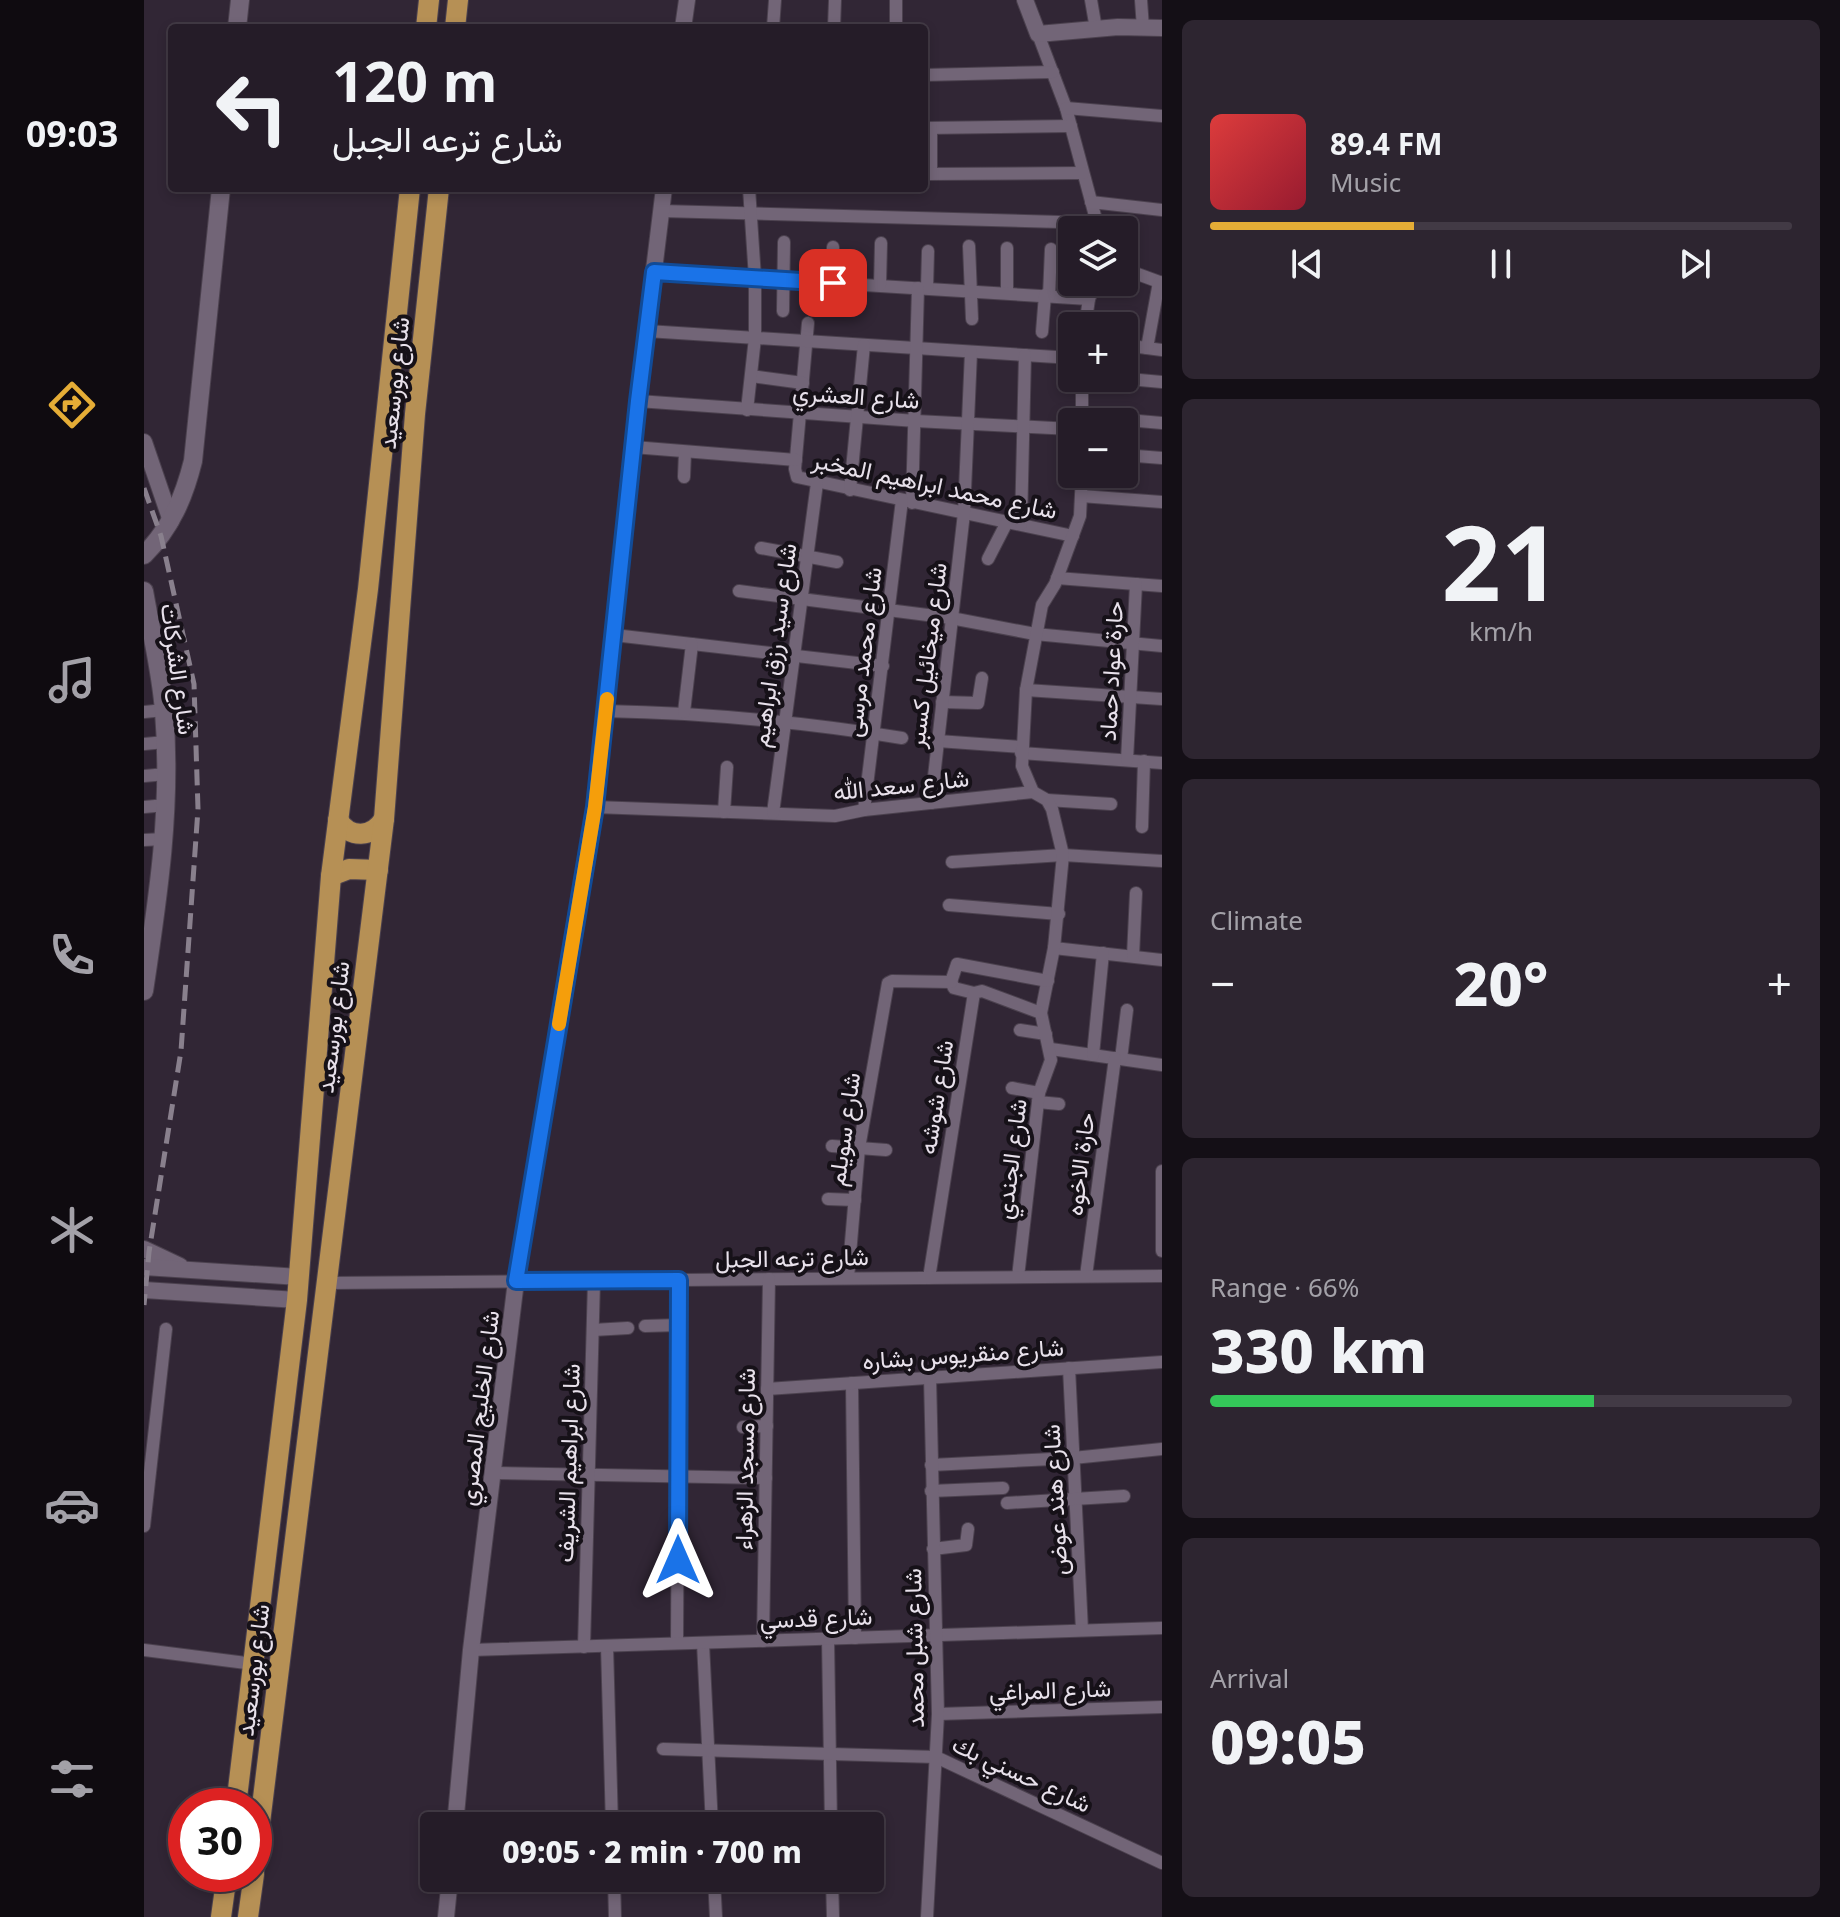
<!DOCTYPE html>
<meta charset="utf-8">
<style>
body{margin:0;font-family:"Noto Sans",Vazirmatn,sans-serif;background:#2d2530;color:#f1f3f6;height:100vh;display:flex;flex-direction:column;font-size:30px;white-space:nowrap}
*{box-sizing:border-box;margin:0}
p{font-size:26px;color:#a3a1a8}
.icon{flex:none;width:44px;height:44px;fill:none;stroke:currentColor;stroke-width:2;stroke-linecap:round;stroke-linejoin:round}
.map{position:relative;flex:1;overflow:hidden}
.panel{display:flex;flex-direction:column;gap:20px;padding:20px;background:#140f16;width:678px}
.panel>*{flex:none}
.top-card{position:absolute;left:24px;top:24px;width:760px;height:168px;border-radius:8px;box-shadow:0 4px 12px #0003,0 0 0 2px #423a45;background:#251c28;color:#f1f3f6;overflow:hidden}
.buttons{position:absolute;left:914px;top:216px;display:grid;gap:16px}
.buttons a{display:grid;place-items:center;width:80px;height:80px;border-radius:8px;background:#251c28;box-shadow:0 4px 12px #0003,0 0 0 2px #423a45;font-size:40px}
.speed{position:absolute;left:24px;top:1788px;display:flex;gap:16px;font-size:40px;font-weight:700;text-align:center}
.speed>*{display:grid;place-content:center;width:104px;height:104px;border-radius:50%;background:#251c28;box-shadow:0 4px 12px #0003,0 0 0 2px #423a45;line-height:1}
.speed .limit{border:12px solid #d22;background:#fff;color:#111}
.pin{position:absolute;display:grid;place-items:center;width:68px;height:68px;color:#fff;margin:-34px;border-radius:16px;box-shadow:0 4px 12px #0006}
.me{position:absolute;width:88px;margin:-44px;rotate:0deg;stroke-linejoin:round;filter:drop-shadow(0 0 6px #0008)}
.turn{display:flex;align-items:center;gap:28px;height:168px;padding:0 32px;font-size:36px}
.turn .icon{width:104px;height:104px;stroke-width:2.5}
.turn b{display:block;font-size:56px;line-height:68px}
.big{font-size:60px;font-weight:800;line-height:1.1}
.panel .card{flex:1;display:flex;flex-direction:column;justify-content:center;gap:12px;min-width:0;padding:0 28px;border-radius:12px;background:#2d2530}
.panel .dial{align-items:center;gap:0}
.dial b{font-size:104px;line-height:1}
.song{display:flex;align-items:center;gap:24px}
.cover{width:96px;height:96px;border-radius:12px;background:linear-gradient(135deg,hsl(0 70% 55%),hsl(350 70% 35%))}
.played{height:8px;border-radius:4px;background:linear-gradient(90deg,#e5ad36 35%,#423a45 35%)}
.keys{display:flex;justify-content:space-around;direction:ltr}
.heat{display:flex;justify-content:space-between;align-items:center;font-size:44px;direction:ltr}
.charge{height:12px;border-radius:6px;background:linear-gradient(90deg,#34c759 66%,#423a45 0)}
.trip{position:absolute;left:276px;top:1812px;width:464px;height:80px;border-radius:8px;background:#251c28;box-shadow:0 4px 12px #0003,0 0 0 2px #423a45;font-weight:800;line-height:80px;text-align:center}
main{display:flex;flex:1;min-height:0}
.tabs{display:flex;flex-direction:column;width:144px;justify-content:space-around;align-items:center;background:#0f0b10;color:#a3a1a8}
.tabs .icon{width:56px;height:56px}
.tabs .on{color:#e5ad36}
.tabs b{font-size:36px;color:#f1f3f6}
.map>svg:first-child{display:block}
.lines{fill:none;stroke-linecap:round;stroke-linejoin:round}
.minor-casing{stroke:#4b414e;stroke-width:14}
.tertiary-casing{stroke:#4b414e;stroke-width:18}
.secondary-casing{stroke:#4b414e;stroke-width:20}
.primary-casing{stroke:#4b414e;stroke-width:22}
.minor{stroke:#726577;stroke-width:12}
.tertiary{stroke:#726577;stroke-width:16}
.secondary{stroke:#726577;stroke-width:18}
.primary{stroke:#b69055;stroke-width:20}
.rail{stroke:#89808d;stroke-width:5;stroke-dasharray:16 8;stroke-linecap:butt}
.route-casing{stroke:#114b97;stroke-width:20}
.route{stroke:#1a73e8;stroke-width:14}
.slow{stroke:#f59e0b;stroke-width:14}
.labels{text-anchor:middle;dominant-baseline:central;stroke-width:8;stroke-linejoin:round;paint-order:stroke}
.street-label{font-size:24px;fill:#e8e1eb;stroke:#161118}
</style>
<main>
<nav class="tabs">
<b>09:03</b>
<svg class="icon on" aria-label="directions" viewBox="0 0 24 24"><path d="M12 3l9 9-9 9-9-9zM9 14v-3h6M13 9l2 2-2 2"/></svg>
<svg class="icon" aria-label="music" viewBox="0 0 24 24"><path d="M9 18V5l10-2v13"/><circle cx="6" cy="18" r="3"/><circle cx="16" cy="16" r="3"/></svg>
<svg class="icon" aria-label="phone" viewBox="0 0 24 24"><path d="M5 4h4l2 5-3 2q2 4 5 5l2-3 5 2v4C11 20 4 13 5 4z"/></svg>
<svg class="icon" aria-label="climate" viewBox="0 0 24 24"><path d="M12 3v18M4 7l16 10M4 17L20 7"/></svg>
<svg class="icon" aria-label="car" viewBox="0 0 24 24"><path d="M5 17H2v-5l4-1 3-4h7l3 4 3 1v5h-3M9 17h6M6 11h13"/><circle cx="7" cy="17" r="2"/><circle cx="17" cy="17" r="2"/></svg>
<svg class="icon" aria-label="filters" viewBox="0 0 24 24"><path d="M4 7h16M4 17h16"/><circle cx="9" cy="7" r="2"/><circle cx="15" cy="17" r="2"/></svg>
</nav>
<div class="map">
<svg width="1018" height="1917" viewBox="0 0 1018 1917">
<rect width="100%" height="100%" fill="#312635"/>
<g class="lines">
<defs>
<g id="minor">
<polyline points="752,0 752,28"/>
<polyline points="947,0 952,29"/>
<polyline points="997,0 999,28"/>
<polyline points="629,28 631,0"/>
<polyline points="690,28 691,0"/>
<polyline points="894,34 922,108 954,227"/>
<polyline points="780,75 909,72"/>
<polyline points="922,108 1018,116"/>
<polyline points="780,128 927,126"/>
<polyline points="787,128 787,174"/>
<polyline points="780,174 939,173"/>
<polyline points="947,202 1018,210"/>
<polyline points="518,211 952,223"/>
<polyline points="825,246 828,319"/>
<polyline points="863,248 863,293"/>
<polyline points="980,269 1018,283"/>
<polyline points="510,272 945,299"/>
<polyline points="736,285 737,243"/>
<polyline points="783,288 784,251"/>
<polyline points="905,296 907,249"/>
<polyline points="688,306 689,247"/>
<polyline points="639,311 640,242"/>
<polyline points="664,323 651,469 653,477 929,536"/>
<polyline points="941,326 945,299 952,282"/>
<polyline points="503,331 928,358"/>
<polyline points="898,332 901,295"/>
<polyline points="980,345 1018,350"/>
<polyline points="1003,348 1015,282"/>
<polyline points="607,376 659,383"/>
<polyline points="938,378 938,422"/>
<polyline points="974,378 1018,382"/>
<polyline points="494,401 772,421 928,429"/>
<polyline points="603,410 611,338 611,278 605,188"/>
<polyline points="938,416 1018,423"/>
<polyline points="489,447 652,460"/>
<polyline points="980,455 1018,458"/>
<polyline points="540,477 541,452"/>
<polyline points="706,490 720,345"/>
<polyline points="937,496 1018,502"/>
<polyline points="768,503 774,288"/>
<polyline points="877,524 881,355"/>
<polyline points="617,548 693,562"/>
<polyline points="844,559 863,522"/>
<polyline points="913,578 1018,586"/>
<polyline points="595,591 807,618 891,634 1018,646"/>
<polyline points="470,635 739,666"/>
<polyline points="882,690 1018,699"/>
<polyline points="798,702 834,703 838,678"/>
<path d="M461,711c100,2 198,11 297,27"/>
<polyline points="0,712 20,710"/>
<polyline points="540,712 548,644"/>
<polyline points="794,741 878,747"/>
<polyline points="0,744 21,742"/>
<polyline points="877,753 1018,763"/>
<polyline points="983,760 992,584"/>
<polyline points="0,776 22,774"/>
<polyline points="903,800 967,804"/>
<polyline points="787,803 820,513 827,352"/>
<polyline points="0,807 22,805"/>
<polyline points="451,807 691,816 720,810 889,792"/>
<polyline points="720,810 758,500"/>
<polyline points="580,812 583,767"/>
<polyline points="629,813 673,483"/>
<polyline points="998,827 1000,761"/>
<polyline points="0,840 20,839"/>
<polyline points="808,862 919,855 1018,861"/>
<polyline points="805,905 915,914"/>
<polyline points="910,948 1018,960"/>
<polyline points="989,956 992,893"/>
<polyline points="807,982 810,988 830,993"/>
<polyline points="876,1030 902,1034"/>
<polyline points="907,1049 1018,1065"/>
<polyline points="949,1055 959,953"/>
<polyline points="977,1059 983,1010"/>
<polyline points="868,1088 895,1093"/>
<polyline points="894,1102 915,1104"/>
<polyline points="688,1146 742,1150"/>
<polyline points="1018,1171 1018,1251"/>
<polyline points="684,1199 711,1200"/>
<polyline points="942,1276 971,1058"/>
<polyline points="874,1277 895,1093 907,1060 897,1013 910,948 919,855 908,809 903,800 889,792 878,766 882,690 898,605 911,584 936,516 938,474"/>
<polyline points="704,1278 715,1148 744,983 748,981 807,982 813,964 904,981"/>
<polyline points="785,1278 830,993 838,991 897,1013"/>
<polyline points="183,1283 1018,1276"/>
<polyline points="501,1326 535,1325"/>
<polyline points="449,1330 484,1328"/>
<polyline points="925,1368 938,1630"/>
<polyline points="708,1383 711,1638"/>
<polyline points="623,1389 1018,1362"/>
<polyline points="599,1427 623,1426"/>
<polyline points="787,1465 929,1458 1018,1449"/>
<polyline points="351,1473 622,1478"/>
<polyline points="787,1491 859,1488"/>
<polyline points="863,1503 980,1496"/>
<polyline points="0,1526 22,1329"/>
<polyline points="789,1549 822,1545 824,1529"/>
<polyline points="684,1639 687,1826"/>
<polyline points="619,1641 625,1279"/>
<polyline points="533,1643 535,1280"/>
<polyline points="559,1643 568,1826"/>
<polyline points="463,1646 468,1826"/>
<polyline points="440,1647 450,1281"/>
<polyline points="0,1650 110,1664"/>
<polyline points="327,1650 1018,1628"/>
<polyline points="794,1714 1018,1707"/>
<polyline points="519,1749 792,1757 1018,1863"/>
<polyline points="470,1878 471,1917"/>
<polyline points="570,1878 572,1917"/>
<polyline points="688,1878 689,1917"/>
<polyline points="783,1917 794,1714 786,1378"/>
</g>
<g id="tertiary">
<polyline points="881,0 894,34 974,27 1018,28"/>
<polyline points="539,28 543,0"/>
<polyline points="0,442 27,521"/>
<polyline points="0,1249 36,1266"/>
<polyline points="0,1267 155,1277"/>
<polyline points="0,1290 153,1300"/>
<polyline points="311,1826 327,1650 372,1281 451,807 494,401 520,188"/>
<polyline points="302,1917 306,1878"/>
</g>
<g id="secondary">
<polyline points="93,28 96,0"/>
<path d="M0,555c27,-27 40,-58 49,-94l28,-273"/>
<path d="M0,591c7,40 17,80 20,120 8,95 -6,187 -20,280"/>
</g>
<g id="primary">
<polyline points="282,28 285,0"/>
<polyline points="311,28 314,0"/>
<path d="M194,820c12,19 34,18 46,-1"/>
<polyline points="187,876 205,869 234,870"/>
<polyline points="92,1806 153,1300 187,876 224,589 266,188"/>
<polyline points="110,1871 240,819 271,414 295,188"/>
<polyline points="77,1917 83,1874"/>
<polyline points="104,1917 110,1874"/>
</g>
</defs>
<use href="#minor" class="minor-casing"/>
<use href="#tertiary" class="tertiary-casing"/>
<use href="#secondary" class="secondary-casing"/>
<use href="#primary" class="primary-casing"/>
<use href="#minor" class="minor"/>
<use href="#tertiary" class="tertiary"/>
<use href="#secondary" class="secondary"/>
<use href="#primary" class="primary"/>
<polyline class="rail" points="0,488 17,536 50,684 54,809 37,1051 5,1252 0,1305"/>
</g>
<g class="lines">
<defs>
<polyline id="route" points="534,1560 535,1280 372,1281 451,807 494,401 510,272 689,283"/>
</defs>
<use href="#route" class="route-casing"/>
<use href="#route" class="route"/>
<polyline class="slow" points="415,1024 451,807 463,699"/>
</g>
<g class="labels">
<g class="street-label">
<text transform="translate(249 383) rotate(-84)">شارع بورسعيد</text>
<text transform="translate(712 395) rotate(4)">شارع العشري</text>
<text transform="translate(791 484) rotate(12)">شارع محمد ابراهيم المخبر</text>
<text transform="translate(629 645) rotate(-82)">شارع سيد رزق ابراهيم</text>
<text transform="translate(718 652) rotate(-83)">شارع محمد مرسى</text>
<text transform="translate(782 655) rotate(-83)">شارع ميخائيل كسبر</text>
<text transform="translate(35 669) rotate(82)">شارع الشركات</text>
<text transform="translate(966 671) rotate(-87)">حارة عواد حماد</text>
<text transform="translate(757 784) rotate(-6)">شارع سعد الله</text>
<text transform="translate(188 1027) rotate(-83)">شارع بورسعيد</text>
<text transform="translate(791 1097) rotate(-81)">شارع شوشه</text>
<text transform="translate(699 1129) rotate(-82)">شارع سويلم</text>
<text transform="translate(866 1159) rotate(-83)">شارع الجندي</text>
<text transform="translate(935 1164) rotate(-83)">حارة الاخوه</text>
<text transform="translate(648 1257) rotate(-1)">شارع ترعه الجبل</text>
<text transform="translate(819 1353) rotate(-4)">شارع منقريوس بشاره</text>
<text transform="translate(334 1408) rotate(-83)">شارع الخليج المصري</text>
<text transform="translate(600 1459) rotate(-89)">شارع مسجد الزهراء</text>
<text transform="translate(423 1463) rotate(-88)">شارع ابراهيم الشريف</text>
<text transform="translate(910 1500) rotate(-93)">شارع هند عوض</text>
<text transform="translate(672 1617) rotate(-2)">شارع قدسي</text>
<text transform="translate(769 1648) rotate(-91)">شارع شبل محمد</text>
<text transform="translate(108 1670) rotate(-83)">شارع بورسعيد</text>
<text transform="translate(906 1689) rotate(-2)">شارع المراغي</text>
<text transform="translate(878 1773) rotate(25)">شارع حسني بك</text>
</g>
</g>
</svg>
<div class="buttons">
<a><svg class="icon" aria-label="layers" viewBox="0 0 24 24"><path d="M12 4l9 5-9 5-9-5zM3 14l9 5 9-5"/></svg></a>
<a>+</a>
<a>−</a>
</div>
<div class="speed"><div class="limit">30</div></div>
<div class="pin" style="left:689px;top:283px;background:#d93025"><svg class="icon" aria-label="arrive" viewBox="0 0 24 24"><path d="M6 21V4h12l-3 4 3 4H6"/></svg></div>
<svg class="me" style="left:534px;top:1560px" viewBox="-20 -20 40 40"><path d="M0-17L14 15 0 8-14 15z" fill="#1a73e8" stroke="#fff" stroke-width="4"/></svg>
<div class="trip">09:05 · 2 min · 700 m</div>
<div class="top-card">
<div class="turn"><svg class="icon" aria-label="left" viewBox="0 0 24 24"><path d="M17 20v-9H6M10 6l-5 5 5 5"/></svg><div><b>120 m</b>شارع ترعه الجبل</div></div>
</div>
</div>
<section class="panel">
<div class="card">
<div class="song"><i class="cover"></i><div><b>89.4 FM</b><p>Music</p></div></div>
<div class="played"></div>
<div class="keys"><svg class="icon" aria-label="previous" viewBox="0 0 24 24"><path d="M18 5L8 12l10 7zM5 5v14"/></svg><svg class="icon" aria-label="pause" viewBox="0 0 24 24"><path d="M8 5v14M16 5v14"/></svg><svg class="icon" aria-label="next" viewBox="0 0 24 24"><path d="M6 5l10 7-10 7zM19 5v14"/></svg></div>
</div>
<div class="card dial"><b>21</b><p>km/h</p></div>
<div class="card"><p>Climate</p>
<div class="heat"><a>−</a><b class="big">20°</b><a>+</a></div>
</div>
<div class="card"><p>Range · 66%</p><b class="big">330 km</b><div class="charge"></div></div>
<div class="card"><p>Arrival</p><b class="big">09:05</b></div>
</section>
</main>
